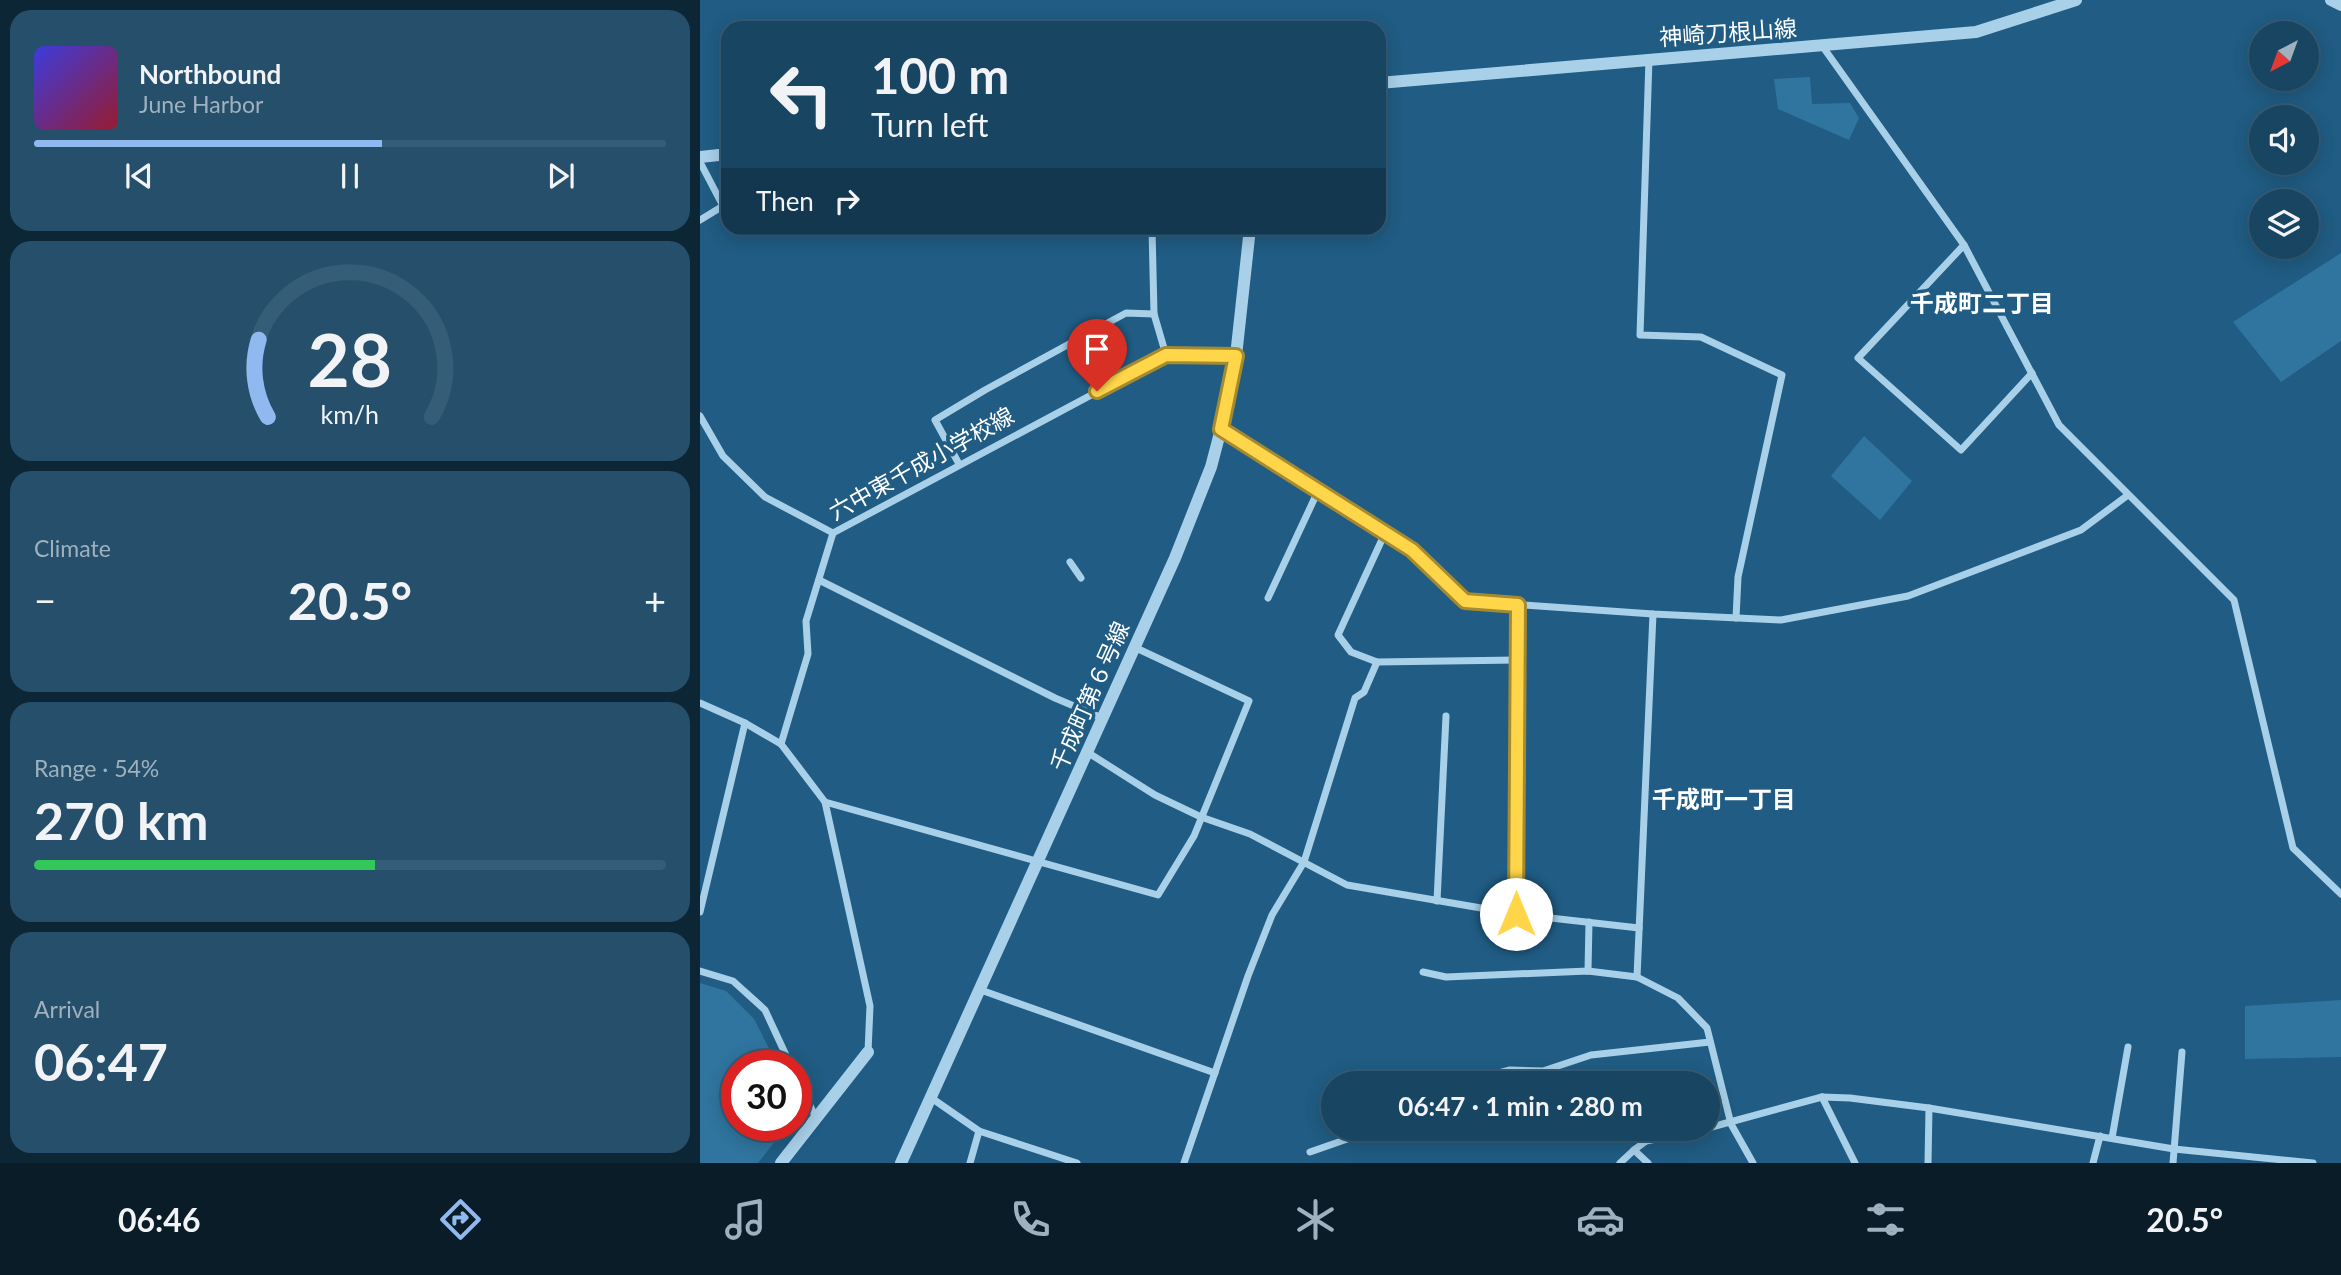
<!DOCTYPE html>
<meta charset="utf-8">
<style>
body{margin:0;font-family:Lato,"Noto Sans JP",sans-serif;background:#254f6b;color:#f1f3f6;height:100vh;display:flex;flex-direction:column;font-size:26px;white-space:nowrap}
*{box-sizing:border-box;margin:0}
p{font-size:23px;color:#9fb1be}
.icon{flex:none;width:38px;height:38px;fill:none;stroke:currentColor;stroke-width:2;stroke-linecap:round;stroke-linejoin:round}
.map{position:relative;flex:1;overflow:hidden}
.side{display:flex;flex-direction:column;gap:10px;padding:10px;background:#0d2636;width:700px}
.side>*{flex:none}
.top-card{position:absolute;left:21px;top:21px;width:665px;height:214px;border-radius:21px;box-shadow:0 4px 18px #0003,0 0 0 2px #365d77;background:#184562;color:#f1f3f6;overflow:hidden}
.needle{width:46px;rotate:221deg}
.controls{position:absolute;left:1549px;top:21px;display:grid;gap:14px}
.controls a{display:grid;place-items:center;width:70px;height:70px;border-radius:50%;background:#184562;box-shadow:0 4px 18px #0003,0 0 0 2px #365d77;font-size:35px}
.speed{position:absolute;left:21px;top:1050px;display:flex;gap:14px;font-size:35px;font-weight:700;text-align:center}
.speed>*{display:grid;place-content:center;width:91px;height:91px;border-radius:50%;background:#184562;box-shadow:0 4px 18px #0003,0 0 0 2px #365d77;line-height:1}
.speed .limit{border:10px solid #d22;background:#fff;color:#111}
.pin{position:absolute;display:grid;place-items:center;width:60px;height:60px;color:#fff;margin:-72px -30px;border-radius:50% 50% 50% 0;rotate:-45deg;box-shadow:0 0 7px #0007}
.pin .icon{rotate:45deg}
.me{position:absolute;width:77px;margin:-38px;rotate:0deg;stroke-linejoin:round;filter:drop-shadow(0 0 5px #0008)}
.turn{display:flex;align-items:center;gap:24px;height:147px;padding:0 35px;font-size:32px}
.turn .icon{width:91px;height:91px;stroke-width:2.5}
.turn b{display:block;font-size:49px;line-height:60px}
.then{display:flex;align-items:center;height:66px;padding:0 35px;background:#0003;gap:14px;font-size:26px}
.big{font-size:52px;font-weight:700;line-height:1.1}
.side .card{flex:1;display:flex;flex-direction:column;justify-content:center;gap:10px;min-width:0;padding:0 24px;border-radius:21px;background:#254f6b}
.side .dial{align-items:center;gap:0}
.dial svg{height:182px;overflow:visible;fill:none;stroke:#365d77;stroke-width:7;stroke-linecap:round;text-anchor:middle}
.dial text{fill:#f1f3f6;stroke:none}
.song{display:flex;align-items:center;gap:21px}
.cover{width:84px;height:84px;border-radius:10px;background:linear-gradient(135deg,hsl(240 70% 55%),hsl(350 70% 35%))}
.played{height:7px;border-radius:4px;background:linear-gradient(90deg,#90b9f0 55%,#365d77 55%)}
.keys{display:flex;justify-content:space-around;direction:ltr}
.heat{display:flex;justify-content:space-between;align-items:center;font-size:38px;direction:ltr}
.charge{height:10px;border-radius:5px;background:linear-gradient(90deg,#34c759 54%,#365d77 0)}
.trip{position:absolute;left:621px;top:1071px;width:399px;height:70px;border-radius:35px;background:#184562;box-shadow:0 4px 18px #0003,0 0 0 2px #365d77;font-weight:700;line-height:70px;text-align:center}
.menu{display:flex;height:112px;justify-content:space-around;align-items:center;background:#0a1c27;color:#9fb1be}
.menu .icon{width:49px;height:49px}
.menu .selected{color:#90b9f0}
.menu b{font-size:32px;color:#f1f3f6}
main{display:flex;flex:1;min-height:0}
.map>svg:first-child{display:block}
.green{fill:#30759f}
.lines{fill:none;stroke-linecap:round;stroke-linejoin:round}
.minor{stroke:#a8d0e9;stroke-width:7}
.tertiary{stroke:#a8d0e9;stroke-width:12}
.route-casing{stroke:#a68a30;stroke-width:18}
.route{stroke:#ffd54a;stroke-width:12}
.labels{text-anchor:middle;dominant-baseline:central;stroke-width:7;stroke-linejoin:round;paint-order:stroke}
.street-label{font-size:23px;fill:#fff;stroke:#205c83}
.neighbourhood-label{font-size:24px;font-weight:bold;fill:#fff;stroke:#205c83}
</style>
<main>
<section class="side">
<div class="card">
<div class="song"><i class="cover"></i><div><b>Northbound</b><p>June Harbor</p></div></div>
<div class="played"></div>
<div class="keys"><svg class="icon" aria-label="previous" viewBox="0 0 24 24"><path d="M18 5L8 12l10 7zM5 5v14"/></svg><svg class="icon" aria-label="pause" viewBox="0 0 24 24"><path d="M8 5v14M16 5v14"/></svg><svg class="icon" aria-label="next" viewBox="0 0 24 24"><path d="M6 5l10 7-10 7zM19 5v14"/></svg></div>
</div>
<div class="card dial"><svg viewBox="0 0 100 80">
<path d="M14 69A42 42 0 1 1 86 69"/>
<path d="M14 69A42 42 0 0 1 10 35" stroke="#90b9f0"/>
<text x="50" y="56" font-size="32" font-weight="700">28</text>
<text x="50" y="72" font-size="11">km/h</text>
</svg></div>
<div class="card"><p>Climate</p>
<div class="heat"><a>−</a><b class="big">20.5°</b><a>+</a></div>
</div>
<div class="card"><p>Range · 54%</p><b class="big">270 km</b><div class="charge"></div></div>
<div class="card"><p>Arrival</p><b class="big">06:47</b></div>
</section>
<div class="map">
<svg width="1641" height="1163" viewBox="0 0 1641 1163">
<rect width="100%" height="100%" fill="#205c83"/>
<g class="green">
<polygon points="1110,77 1112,104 1150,103 1159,118 1149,140 1078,109 1074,79"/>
<polygon points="1641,253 1641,341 1581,382 1533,322"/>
<polygon points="1164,436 1212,481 1180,520 1131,476"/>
<polygon points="0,983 26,991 54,1019 78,1066 37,1066 37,1125 88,1125 58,1163 0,1163"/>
<polygon points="1641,1000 1641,1057 1545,1059 1545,1006"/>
</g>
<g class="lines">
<g class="minor">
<polyline points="1123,47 1264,245 1359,425 1534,600 1593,848 1641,894"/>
<polyline points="949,59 940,335 1001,337 1082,375 1038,577 1036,618"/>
<polyline points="0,162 23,206 0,220"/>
<polyline points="452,228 454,314 466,355"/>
<polyline points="1264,245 1158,358 1261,450 1332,373"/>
<polyline points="0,416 23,456 65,497 133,533"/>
<polyline points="521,429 712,550 765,601 953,614 1081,620 1208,596 1381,530 1428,495"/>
<polyline points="259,464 235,420 285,390 426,313 454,314"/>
<polyline points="685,533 638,635 651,652 677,662 817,660"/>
<polyline points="370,562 381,578"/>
<polyline points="119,580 355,698 402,718"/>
<polyline points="568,598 618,491"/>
<polyline points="0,703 45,723 81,744"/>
<polyline points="387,752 455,795 501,817 550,834 647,885 816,914 939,928"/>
<polyline points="125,802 458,895 494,836 549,701 434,647"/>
<polyline points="737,901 746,716"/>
<polyline points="0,912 45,723"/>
<polyline points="816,914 818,605"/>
<polyline points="0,971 33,981 65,1010 91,1066"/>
<polyline points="888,971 889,922"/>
<polyline points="723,972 746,977 888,971 937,977 978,998 1007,1028 1031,1124 1053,1163"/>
<polyline points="937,977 953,614"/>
<polyline points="278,989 515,1073"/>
<polyline points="168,1052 170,1006 125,802 81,744 108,654 106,621 133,533 466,355 536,356"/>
<polyline points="96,1077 116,1118"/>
<polyline points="761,1083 810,1070 843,1071 891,1055 1010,1042"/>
<polyline points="230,1097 279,1131 377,1163"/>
<polyline points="1122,1097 1155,1163"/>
<polyline points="1008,1128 1122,1097 1150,1098 1229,1108 1474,1149 1613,1163"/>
<polyline points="943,1129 946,1141 1007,1129"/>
<polyline points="1412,1138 1428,1047"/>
<polyline points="946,1141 934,1150 948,1163"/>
<polyline points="610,1152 676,1129"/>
<polyline points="270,1163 279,1131"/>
<polyline points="484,1163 548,976 572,915 604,862 655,698 664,692 677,662"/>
<polyline points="920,1163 934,1150"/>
<polyline points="1228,1163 1229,1108"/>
<polyline points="1393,1163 1400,1136"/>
<polyline points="1473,1163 1482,1052"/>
</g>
<g class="tertiary">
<polyline points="1631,0 1641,5"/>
<polyline points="679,83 1276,32 1376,0"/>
<polyline points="0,157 28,154"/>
<polyline points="81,1163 168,1052"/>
<polyline points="201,1163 475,558 511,467 521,429 536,356 550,228"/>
</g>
</g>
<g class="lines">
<defs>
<polyline id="route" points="397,391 466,355 536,356 521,429 712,550 765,601 818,605 816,914"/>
</defs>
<use href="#route" class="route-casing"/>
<use href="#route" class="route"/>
</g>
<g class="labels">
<g class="street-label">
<text transform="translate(1028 32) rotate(-4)">神崎刀根山線</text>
<text transform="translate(221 463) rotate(-29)">六中東千成小学校線</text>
<text transform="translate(389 696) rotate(-66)">千成町第６号線</text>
</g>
<g class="neighbourhood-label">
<text x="1282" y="302">千成町二丁目</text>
<text x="1024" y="798">千成町一丁目</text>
</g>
</g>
</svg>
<div class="controls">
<a><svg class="needle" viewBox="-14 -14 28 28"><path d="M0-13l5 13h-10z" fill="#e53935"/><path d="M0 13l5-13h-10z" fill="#9fb1be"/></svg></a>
<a><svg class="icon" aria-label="sound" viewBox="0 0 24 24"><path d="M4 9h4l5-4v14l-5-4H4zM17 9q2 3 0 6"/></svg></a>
<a><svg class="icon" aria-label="layers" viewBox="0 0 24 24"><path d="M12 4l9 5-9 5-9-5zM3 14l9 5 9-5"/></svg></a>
</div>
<div class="speed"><div class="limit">30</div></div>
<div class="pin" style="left:397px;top:391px;background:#d93025"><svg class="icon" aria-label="arrive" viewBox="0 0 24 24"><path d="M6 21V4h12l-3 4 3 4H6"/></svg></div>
<svg class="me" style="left:816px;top:914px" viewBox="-20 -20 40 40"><circle r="19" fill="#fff"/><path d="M0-13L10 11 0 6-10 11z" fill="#ffd54a"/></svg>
<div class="trip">06:47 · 1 min · 280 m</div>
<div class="top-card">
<div class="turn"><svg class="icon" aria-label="left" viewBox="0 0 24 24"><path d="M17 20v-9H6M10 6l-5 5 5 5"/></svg><div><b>100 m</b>Turn left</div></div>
<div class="then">Then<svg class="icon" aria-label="right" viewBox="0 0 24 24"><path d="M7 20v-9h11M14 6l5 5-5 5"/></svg></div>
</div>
</div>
</main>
<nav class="menu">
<b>06:46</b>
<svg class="icon selected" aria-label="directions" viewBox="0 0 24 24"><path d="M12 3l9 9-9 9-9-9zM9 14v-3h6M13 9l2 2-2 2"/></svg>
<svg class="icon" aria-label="music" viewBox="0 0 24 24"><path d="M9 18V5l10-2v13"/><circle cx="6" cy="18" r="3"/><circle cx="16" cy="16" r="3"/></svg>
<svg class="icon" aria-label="phone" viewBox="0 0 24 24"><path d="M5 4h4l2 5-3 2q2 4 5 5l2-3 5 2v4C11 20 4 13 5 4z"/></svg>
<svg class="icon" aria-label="climate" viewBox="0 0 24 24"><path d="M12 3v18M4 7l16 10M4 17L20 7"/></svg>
<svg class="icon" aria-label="car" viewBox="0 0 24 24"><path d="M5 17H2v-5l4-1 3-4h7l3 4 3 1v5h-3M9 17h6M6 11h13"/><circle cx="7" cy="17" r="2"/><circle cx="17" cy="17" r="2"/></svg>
<svg class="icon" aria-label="filters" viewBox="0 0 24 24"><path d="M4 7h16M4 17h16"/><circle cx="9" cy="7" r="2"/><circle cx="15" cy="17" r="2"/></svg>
<b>20.5°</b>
</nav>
